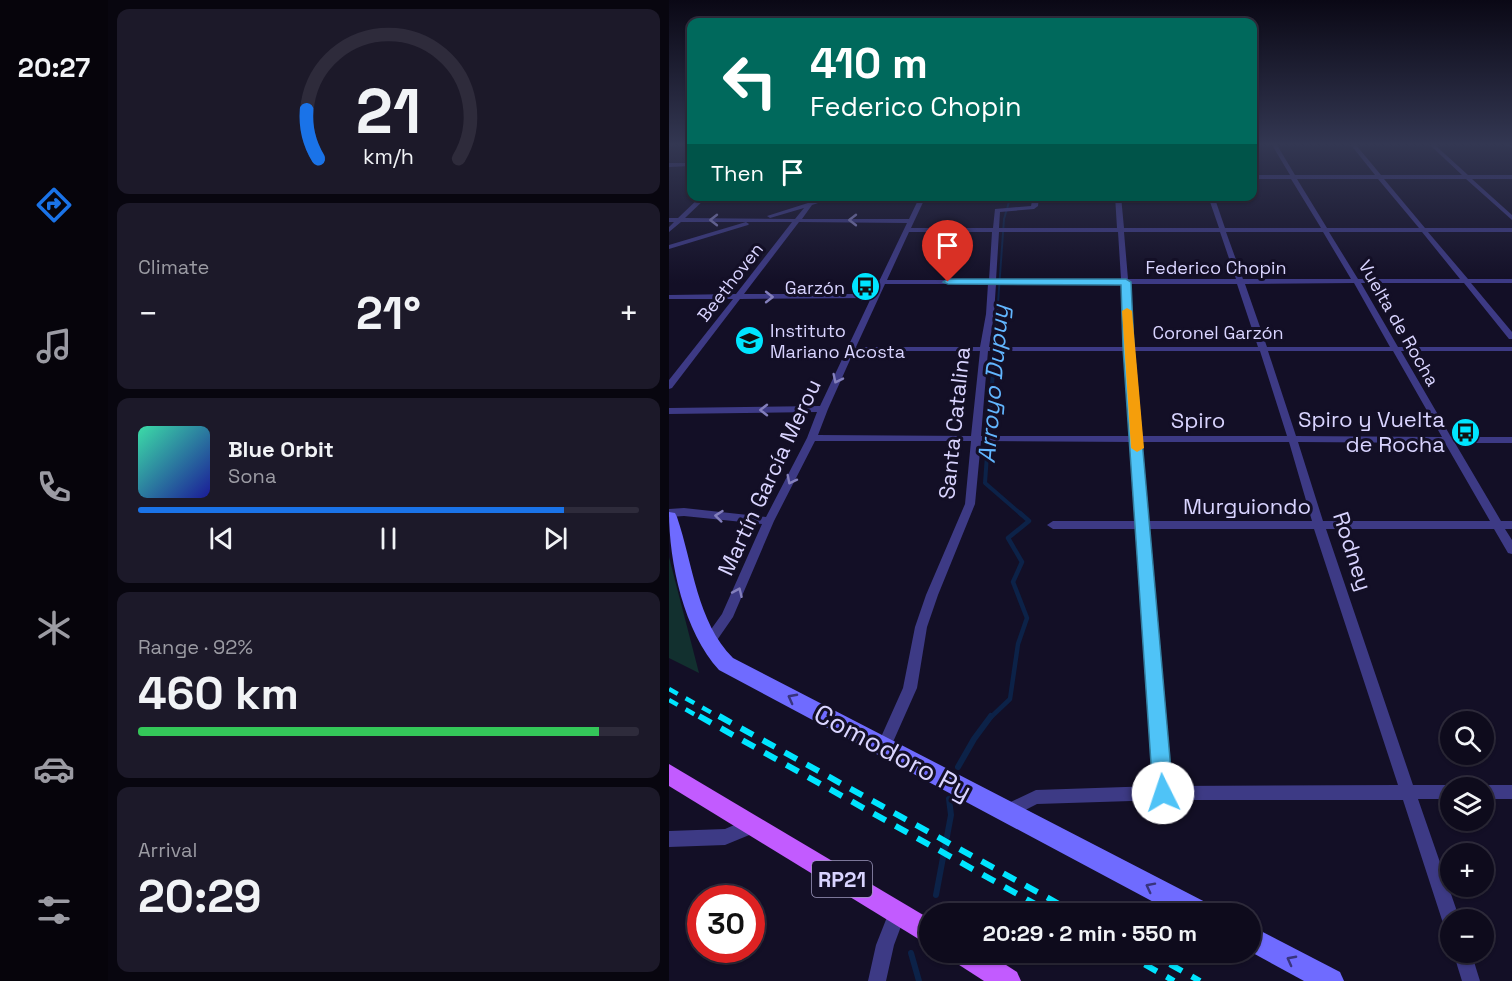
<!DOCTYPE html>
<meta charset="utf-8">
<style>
body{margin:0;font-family:"Space Grotesk",sans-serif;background:#1c1929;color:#f1f3f6;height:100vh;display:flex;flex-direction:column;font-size:22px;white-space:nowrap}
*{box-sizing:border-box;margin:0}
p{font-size:20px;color:#9b9ba3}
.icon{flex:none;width:33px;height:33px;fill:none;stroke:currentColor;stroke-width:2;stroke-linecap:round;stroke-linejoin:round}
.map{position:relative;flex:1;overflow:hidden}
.drawer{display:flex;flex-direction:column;gap:9px;padding:9px;background:#08060f;width:561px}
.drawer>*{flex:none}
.hud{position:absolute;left:18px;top:18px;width:570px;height:183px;border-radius:12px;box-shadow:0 2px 4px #0004,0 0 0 2px #2e2b3b;background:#00695c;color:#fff;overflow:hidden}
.controls{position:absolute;left:771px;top:711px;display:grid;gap:12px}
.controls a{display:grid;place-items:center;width:54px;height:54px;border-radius:50%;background:#0e0b1c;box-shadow:0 2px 4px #0004,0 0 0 2px #2e2b3b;font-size:30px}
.speed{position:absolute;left:18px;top:885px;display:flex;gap:12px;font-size:30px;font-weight:700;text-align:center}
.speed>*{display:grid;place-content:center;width:78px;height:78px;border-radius:50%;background:#0e0b1c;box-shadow:0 2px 4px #0004,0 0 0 2px #2e2b3b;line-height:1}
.speed .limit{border:9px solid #d22;background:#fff;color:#111}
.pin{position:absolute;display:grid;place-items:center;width:51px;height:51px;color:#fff;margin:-62px -26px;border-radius:50% 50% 50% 0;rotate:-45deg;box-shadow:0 0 6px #0007}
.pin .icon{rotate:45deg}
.me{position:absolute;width:66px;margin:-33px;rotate:356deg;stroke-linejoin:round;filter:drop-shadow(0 0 4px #0008)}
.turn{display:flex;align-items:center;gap:21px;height:126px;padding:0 24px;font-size:27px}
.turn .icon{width:78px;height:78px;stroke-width:2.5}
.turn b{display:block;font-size:42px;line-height:51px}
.then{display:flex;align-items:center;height:57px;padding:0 24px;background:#0003;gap:12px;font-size:22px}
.big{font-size:45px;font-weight:700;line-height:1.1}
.drawer .widget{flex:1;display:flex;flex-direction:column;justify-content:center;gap:9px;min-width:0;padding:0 21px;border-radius:12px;background:#1c1929}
.drawer .dial{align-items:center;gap:0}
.dial svg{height:156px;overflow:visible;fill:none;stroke:#2e2b3b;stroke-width:7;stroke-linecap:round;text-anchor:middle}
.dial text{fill:#f1f3f6;stroke:none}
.song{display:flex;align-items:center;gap:18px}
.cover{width:72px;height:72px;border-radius:9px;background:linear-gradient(135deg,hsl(160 70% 55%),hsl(240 70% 35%))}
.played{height:6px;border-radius:3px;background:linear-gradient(90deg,#1a73e8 85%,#2e2b3b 85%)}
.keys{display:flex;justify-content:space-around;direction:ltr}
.heat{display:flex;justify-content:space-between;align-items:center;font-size:33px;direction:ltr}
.charge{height:9px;border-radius:4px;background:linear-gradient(90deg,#34c759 92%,#2e2b3b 0)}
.trip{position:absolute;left:250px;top:903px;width:342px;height:60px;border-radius:30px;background:#0e0b1c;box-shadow:0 2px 4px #0004,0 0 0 2px #2e2b3b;font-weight:700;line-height:60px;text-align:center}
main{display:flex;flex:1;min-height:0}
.menu{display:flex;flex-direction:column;width:108px;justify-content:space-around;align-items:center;background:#06040b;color:#9b9ba3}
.menu .icon{width:42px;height:42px}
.menu .selected{color:#1a73e8}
.menu b{font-size:27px;color:#f1f3f6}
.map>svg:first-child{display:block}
.green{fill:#12302f}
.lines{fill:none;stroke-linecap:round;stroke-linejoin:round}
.stream-far3{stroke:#0c2248;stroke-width:2}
.stream-far2{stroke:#0c2248;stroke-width:4}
.stream-far1{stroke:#0c2248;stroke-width:4.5}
.stream{stroke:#0c2248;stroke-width:6}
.street{fill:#3d3a85;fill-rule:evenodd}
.secondary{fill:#6f6bff;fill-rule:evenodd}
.primary{fill:#c25bff;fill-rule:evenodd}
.rail-far1{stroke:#00e5ff;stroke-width:4.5;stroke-dasharray:10 9;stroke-linecap:butt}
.rail{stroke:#00e5ff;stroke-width:6;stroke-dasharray:14 11;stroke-linecap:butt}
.oneway{stroke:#837fbc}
.oneway2{stroke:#38347d}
.route{fill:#4fc3f7;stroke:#337fa1;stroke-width:1.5}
.slow{fill:#f59e0b}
.labels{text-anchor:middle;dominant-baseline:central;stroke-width:6;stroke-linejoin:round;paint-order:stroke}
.far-street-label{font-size:18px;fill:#d9d4ff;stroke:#130f26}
.far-poi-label{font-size:18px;fill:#d9d4ff;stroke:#130f26;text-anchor:end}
.shield{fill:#130f26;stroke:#9e99be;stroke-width:1.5}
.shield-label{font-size:21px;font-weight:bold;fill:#d9d4ff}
.poi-label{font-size:22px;fill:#d9d4ff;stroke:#130f26;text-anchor:end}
.street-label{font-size:22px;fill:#d9d4ff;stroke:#130f26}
.water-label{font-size:24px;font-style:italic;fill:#62b6ff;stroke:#130f26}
.near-street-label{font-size:27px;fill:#d9d4ff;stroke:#130f26}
</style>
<main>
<nav class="menu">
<b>20:27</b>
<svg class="icon selected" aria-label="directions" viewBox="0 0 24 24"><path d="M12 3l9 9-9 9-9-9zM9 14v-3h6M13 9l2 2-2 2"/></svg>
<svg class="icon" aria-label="music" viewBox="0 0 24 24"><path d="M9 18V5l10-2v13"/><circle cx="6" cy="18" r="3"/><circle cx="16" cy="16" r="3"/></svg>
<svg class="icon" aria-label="phone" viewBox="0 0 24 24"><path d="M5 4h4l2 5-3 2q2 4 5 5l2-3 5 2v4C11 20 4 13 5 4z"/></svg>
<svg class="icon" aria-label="climate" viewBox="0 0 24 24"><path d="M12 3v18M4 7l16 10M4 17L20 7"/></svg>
<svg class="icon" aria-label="car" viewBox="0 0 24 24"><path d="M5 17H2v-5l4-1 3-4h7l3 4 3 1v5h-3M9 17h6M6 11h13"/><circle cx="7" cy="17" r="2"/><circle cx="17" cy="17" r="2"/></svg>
<svg class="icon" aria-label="filters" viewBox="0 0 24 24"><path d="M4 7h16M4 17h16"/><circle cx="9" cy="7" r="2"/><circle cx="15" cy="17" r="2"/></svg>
</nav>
<section class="drawer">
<div class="widget dial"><svg viewBox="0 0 100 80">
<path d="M14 69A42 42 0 1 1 86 69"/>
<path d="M14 69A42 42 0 0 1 8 44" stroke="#1a73e8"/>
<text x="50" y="56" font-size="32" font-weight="700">21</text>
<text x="50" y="72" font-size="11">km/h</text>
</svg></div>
<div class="widget"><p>Climate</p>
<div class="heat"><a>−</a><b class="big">21°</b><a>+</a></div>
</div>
<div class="widget">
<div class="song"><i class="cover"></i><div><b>Blue Orbit</b><p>Sona</p></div></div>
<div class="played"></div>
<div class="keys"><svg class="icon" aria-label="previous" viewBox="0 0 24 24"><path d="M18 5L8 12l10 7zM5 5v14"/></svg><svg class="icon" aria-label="pause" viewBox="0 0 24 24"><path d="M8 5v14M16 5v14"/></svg><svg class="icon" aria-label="next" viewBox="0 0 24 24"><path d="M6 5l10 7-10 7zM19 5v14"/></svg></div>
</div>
<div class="widget"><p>Range · 92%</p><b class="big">460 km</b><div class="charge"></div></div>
<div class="widget"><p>Arrival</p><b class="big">20:29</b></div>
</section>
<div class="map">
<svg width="843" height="981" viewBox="0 0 843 981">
<rect width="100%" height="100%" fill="#130f26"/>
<polygon class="green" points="0,557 30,673 0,658"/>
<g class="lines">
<polyline class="stream-far3" points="325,359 335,219 340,202 339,196"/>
<polyline class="stream-far2" points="325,357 316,483 353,515"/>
<polyline class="stream-far1" points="321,718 341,699 349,644 358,618 344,582 353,562 339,538 360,521 351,513"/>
<g class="stream">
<polyline points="289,767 305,739 322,716"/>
<polyline points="267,895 282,815 280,799"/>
<polyline points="242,953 250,981"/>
</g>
<g class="street">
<path d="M603,145h5l18,30h80l-24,-30h5l25,30h81l-32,-30h5l33,30h44v4h-40l40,36v5l-46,-41h-82l41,49h87v4h-84l40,47h44v4h-41l41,49v7h-3l-45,-56h-103l37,64h114v4h-111l50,86h61v6h-57l46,78h11v8h-7l7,11v14l-4,-1 -14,-24h-168l87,256h38l6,3h-6v11h-33l42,121h-9v8l-6,-2 -3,-6 -39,-120h-240l-126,4 -31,16 -6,-3 -2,-5 2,-5 36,-17 119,-4 -17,-257h-85l-6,-4 6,-4h84l-5,-79 -151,-1 -6,63 -37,91 -11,32 -10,61 -28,63 -5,2 -5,-2 -2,-5 26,-58 12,-61 11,-32 39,-91 6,-63h-156l-41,80 -41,96 -20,29 -5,1 -5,-1 -1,-4 20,-28 40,-90 -78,-8 -15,1v-8l15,-1 82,9 41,-79 10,-26 -148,2v-6l151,-2 51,-108 -131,1 -68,89 -3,1v-9l64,-81h-64v-4l67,-1 56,-72h-46l3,2 -1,1 -79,24v-4l77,-23h-65l-12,10v-5l5,-5h-5v-4h9l23,-22h7l-23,22 110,1 9,-11 -34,10 -3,-2 41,-13 5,-7h6l-3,4 12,-4h11l-27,9 -10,14h107l11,-23h6l-15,32h82l2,-19 36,-3 2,-10h6l-1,10 -4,3 -34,3 -1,16h118l-2,-32h6l3,32h95l-11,-32h6l11,32h96l-30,-49h-38v-4h37zM628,179h81l41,49h-92zM130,222l108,1 -34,71h-129zM240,232h83l-3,48h-102zM330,232h119l3,47 -125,1zM455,232h96l16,47h-108zM557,232h97l28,47h-108zM660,232h93l38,47h-102zM685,283l36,64h-123l-22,-63zM216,284h103l-2,30 -6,33h-124zM327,284h125l4,63h-136l5,-33zM459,284h109l21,63h-125zM185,351h126l-9,85 -153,-1 10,-26zM319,351h138l5,85h-150zM465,351h126l27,85h-146zM599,351h125l49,86 -146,-1zM472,442h148l23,79h-164zM629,442l147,1 45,78h-167zM480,529h165l84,256 -228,1z"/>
<polygon points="838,145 843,145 843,148"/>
<polygon points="0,163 22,163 22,166 0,167"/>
<polygon points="814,785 843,785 843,799 814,799 814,788 808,788"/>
<polygon points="84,817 90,819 92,825 90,831 56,845 0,847 0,831 56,829"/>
<polygon points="228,904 234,907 237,913 225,945 217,981 199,981 207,945 222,907"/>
<polygon points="784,952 802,952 811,981 793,981"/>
</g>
<g class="secondary">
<path d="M0,512l6,1 2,4c16,47 20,105 56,141l478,247 3,9h-38l-457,-244c-35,-38 -50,-108 -50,-158z"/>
<polygon points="582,926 671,972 675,981 635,981 582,952"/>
</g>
<g class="primary">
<polygon points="0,764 261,919 261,946 0,786"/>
<polygon points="280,952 317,952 348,972 352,981 315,981 284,961"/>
</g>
<g class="rail-far1">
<polyline points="0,689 52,718"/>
<polyline points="0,700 32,718"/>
</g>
<g class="rail">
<polyline points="30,716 384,914"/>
<polyline points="50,716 408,914"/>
<polyline points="454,952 505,981"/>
<polyline points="479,952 531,981"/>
</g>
</g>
<defs><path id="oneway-chevron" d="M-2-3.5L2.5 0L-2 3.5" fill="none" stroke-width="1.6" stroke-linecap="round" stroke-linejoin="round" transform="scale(1.5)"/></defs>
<g class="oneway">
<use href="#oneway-chevron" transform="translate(45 220) rotate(180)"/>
<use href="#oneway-chevron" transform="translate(184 220) rotate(-180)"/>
<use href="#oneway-chevron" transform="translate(100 297)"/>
<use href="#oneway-chevron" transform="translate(168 379) rotate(116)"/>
<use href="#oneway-chevron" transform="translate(95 410) rotate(180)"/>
<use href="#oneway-chevron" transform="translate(122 480) rotate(117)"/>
<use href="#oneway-chevron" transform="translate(50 516) rotate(-174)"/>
<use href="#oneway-chevron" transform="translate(69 592) rotate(-66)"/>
</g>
<g class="oneway2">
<use href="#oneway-chevron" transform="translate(123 698) rotate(-152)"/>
<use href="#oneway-chevron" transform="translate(481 887) rotate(-153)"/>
<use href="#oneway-chevron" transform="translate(622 960) rotate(-152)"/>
</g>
<linearGradient id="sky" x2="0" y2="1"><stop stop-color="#0a0815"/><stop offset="0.51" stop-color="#333752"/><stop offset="1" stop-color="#333752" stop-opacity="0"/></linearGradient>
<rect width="843" height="283" fill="url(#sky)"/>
<polygon class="route" points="457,279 462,282 465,348 504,793 501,800 494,803 487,800 484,793 454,348 452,285 279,284 274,282 279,279"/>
<polygon class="slow" points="458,308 463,311 475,448 468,452 462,448 453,311"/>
<defs>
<symbol id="bus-disc" viewBox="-11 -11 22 22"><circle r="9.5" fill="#00e5ff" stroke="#130f26"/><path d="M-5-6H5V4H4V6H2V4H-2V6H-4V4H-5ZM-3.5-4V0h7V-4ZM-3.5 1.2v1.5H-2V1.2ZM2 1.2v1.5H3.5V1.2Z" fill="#111"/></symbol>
<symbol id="school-disc" viewBox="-11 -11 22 22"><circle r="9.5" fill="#00e5ff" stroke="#130f26"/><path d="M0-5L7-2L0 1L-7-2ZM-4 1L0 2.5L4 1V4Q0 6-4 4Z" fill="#111"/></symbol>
</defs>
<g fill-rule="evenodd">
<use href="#bus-disc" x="180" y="270" width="33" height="33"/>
<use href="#school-disc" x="64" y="324" width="33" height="33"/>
<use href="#bus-disc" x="780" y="416" width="33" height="33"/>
</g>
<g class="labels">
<g class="far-street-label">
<text x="547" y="267">Federico Chopin</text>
<text transform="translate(61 282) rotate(-52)">Beethoven</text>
<text transform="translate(730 323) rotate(60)">Vuelta de Rocha</text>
<text x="549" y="332">Coronel Garzón</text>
</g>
<g class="far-poi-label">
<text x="176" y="287">Garzón</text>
<text x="101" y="330" text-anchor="start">Instituto<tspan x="101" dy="21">Mariano Acosta</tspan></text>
</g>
<rect class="shield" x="143" y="861" width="60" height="36" rx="4.5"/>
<g class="shield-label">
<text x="173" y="879">RP21</text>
</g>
<g class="poi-label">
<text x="776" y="419">Spiro y Vuelta<tspan x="776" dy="25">de Rocha</tspan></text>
</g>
<g class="street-label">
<text x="529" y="420">Spiro</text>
<text transform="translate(285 423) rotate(-84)">Santa Catalina</text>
<text transform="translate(100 477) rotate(-65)">Martín García Merou</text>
<text x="578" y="506">Murguiondo</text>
<text transform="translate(684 551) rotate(72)">Rodney</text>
</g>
<g class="water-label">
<text transform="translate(324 384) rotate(-85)">Arroyo Dupuy</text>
</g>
<g class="near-street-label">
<text transform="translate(224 752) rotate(28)">Comodoro Py</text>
</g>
</g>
</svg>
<div class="controls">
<a><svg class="icon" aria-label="search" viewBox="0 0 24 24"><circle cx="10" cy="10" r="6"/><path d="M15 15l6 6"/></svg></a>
<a><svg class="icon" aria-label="layers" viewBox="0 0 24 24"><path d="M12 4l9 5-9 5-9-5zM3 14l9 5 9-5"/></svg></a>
<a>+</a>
<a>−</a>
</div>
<div class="speed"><div class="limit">30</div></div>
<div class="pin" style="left:279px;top:282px;background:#d93025"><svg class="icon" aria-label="arrive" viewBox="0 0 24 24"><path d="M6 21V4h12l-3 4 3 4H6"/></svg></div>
<svg class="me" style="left:494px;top:793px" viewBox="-20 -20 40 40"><circle r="19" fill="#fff"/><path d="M0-13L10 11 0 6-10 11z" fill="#4fc3f7"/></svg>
<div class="trip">20:29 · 2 min · 550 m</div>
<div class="hud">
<div class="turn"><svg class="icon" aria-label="left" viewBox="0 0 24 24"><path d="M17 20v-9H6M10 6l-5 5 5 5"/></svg><div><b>410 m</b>Federico Chopin</div></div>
<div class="then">Then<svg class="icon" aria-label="arrive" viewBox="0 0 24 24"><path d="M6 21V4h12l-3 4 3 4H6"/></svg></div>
</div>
</div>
</main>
